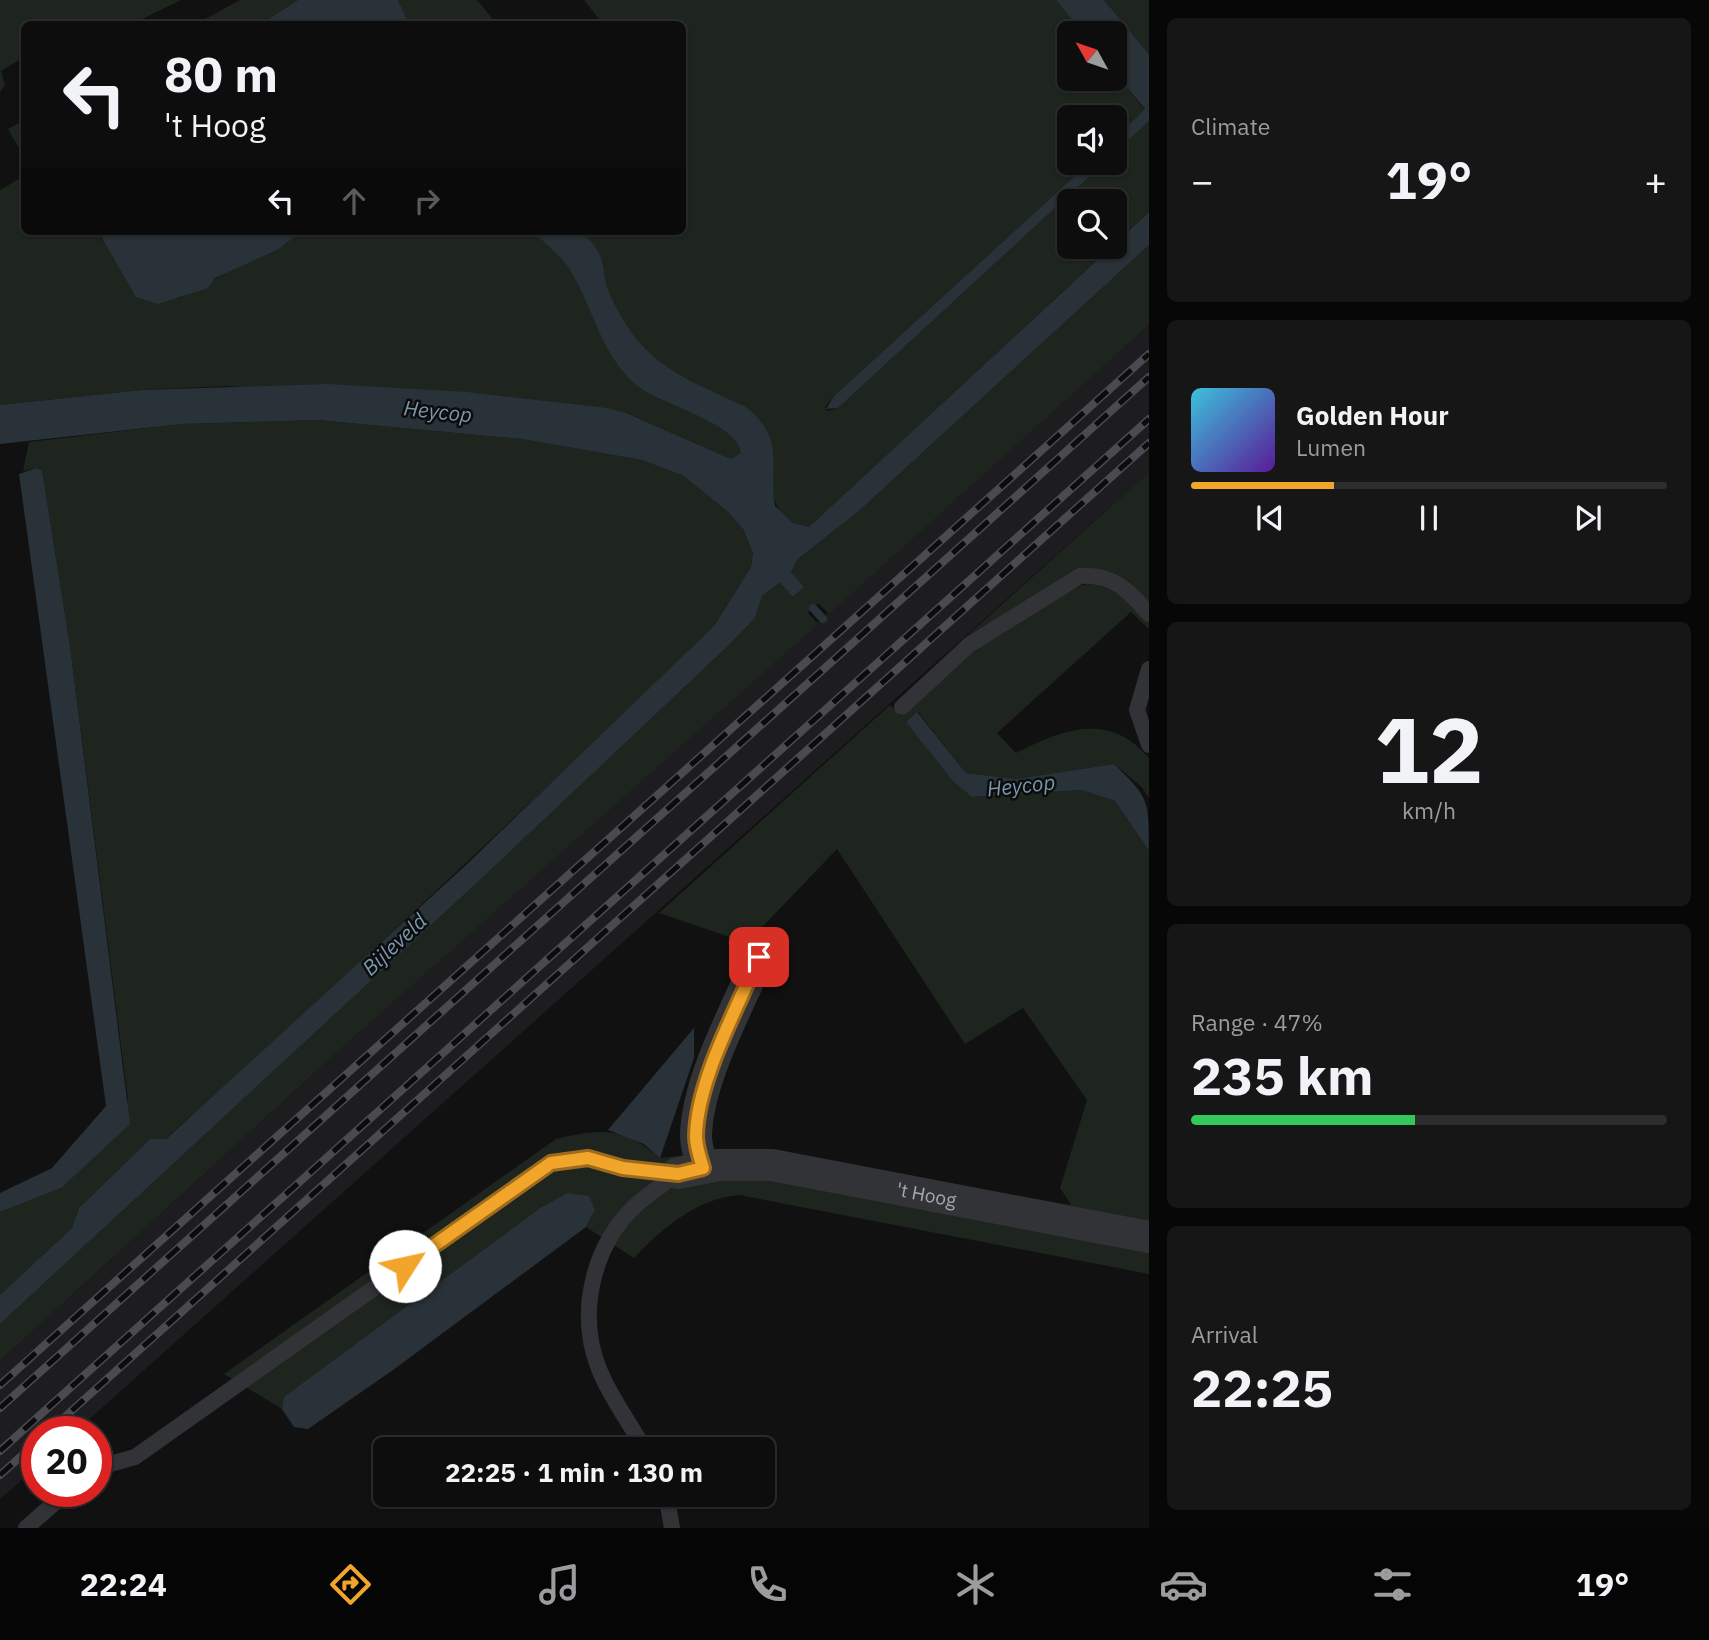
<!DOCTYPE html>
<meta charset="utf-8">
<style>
body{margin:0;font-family:"IBM Plex Sans",sans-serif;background:#161617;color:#f1f3f6;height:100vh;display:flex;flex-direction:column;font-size:26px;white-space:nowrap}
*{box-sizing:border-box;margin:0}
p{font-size:23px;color:#9a9c9e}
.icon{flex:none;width:38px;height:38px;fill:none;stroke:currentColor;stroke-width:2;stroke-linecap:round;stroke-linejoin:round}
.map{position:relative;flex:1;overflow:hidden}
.details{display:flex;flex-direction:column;gap:18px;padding:18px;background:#070708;width:560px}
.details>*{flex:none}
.guide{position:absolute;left:21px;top:21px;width:665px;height:214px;border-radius:10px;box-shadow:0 2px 5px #0004,0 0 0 2px #2d2d2e;background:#0d0d0e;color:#f1f3f6;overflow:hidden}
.needle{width:46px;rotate:310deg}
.tools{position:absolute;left:1057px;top:21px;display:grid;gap:14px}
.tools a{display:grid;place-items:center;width:70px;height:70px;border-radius:10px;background:#0d0d0e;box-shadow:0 2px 5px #0004,0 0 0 2px #2d2d2e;font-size:35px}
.speed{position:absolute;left:21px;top:1416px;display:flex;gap:14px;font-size:35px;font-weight:700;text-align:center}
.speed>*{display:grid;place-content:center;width:91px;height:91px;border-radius:50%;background:#0d0d0e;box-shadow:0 2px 5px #0004,0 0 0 2px #2d2d2e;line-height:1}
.speed .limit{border:10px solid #d22;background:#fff;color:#111}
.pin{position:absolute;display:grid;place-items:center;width:60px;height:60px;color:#fff;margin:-30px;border-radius:14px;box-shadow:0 4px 10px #0006}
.me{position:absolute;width:77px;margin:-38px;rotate:55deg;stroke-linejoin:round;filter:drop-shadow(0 0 5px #0008)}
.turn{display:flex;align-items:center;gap:24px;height:147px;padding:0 28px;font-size:32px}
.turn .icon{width:91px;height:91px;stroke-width:2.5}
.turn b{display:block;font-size:49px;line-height:60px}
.lanes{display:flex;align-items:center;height:66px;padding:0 28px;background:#0003;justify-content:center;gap:35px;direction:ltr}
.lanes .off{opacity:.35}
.big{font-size:52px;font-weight:800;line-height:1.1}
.details .widget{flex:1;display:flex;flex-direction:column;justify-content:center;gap:10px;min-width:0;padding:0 24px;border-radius:10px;background:#161617}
.details .dial{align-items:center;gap:0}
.dial b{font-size:91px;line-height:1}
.song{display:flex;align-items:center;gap:21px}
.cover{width:84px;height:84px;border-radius:10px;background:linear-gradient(135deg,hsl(190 70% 55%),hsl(270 70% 35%))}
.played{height:7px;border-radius:4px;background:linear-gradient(90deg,#f1a52a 30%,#2d2d2e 30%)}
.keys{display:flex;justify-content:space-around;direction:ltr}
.heat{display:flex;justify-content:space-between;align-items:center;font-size:38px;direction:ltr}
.charge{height:10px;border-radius:5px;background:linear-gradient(90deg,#34c759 47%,#2d2d2e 0)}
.trip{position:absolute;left:373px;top:1437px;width:402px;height:70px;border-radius:10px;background:#0d0d0e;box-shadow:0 2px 5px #0004,0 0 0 2px #2d2d2e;font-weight:800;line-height:70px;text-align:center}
.tabs{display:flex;height:112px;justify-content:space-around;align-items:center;background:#050506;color:#9a9c9e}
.tabs .icon{width:49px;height:49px}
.tabs .active{color:#f1a52a}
.tabs b{font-size:32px;color:#f1f3f6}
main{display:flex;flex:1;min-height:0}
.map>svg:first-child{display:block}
.built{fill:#1d1d1f}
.green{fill:#1d251e}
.water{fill:#293238}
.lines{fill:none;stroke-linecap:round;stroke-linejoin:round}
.stream{stroke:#293238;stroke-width:8}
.service{stroke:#323337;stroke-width:16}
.minor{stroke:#323337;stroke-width:32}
.rail-casing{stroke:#494b50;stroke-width:8}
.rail{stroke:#0c0c0d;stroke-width:5;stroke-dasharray:16;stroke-linecap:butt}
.route-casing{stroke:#9d6b1b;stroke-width:18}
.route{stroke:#f1a52a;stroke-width:12}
.labels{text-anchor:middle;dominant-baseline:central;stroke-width:5;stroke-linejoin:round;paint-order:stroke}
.street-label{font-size:19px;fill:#a2a8b3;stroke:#0c0c0d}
.water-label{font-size:21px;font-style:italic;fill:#7898af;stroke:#0c0c0d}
</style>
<main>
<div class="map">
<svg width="1149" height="1528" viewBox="0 0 1149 1528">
<rect width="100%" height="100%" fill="#111112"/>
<polygon class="built" points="1149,325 1149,472 76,1431 37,1432 37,1467 0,1499 0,1361 335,1054"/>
<g class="green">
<polygon points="0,0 181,0 132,24 24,24 24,57 1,71 5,85 0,92"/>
<polygon points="240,0 298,0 261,24 196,24"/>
<polygon points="398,0 477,0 497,24 409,24"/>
<path d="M584,0h472l27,33h-14v46h46v-6l30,37 -30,29v-22h-46v46h20l-255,233 -9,11 2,4 11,-3 266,-245h11v-10l34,-32v91l-34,31v-42h-46v46h42l-302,280c-19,0 -33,-16 -36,-33l-42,-35 -105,-46 -399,-27 -85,4 -142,15v-215l24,-14v55h74l4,9 77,58 81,-43 19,-6 23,-18h380v-207h-79z"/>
<polygon points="1104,0 1149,0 1149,54"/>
<polygon points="24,120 24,157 8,129"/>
<polygon points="1149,245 1149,325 829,614 818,603 808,613 818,624 335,1054 0,1361 0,1324 481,879 728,646 755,618 762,596 781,583 793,597 804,587 791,572 798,559 860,510"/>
<polygon points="318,420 522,439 642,460 684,476 729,513 743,529 753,553 751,567 714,626 622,717 282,1035 165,1139 150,1139 143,1146 79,1208 72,1228 0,1295 0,1212 61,1188 128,1100 70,646 42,470 36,468 23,471 29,442 182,424"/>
<path d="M1149,472v131c-16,-19 -29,-32 -54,-33l-138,75z"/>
<path d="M1099,583c22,7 35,24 50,40v6l-18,-17 -134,121 19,20c46,-24 94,-42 133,5v40l-7,-11 -28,-23 -98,15 -50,-6 -48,-61 -12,10 66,75 110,-7 33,11 34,50v423l-410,-79c-41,3 -78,34 -105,63l-48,-31 9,-17 -28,-17 -27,15 -255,189 -3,12 -58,-35 332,-235c44,-11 69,-12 104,19l51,-5h55l305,52 -11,-17 27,-88 -64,-92 -58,36 -128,-195 -90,94 -88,-30 231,-208 11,11 69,-63 93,-58 19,-10z"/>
</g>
<g class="water">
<polygon points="298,0 398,0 409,24 261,24"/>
<polygon points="1056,0 1104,0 1149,54 1149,121 1115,153 1115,139 1145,109 1115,73 1115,33 1083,33"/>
<polygon points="1089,163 1104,163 838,408 826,409 834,396"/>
<path d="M1149,212v33l-289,265 -62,49 -7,13 13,15 -11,10 -13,-14 -18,13 -7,22 -27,28 -247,233 -481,445v-29l72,-67 7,-20 71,-69h16l300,-274 248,-239 37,-59 2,-14 -10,-24 -14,-16 -45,-37 -42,-16 -120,-21 -204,-19 -136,4 -182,20v-39l142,-15 186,-6 139,8 140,16 19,5 105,46 10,-6c-2,-30 -82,-49 -105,-68 -36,-32 -42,-76 -66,-115 -9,-15 -26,-27 -37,-39h47c32,28 17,35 31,66 31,68 71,80 135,110 41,34 22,56 29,99l18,17 16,4z"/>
<polygon points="98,231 302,231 279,249 215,278 208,288 158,304 136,297"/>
<polygon points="36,468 42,470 70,646 130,1124 61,1188 0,1212 0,1193 52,1168 106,1106 19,474"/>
<path d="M917,712l49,61 50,6 98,-15c35,34 35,35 35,87l-34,-50 -33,-11 -110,7 -19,-16 -47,-59z"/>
<polygon points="694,1028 694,1058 660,1158 644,1144 608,1130"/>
<polygon points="567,1193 589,1196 595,1210 586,1227 393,1370 308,1429 294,1427 282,1409 284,1397 540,1208"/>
</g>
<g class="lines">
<polyline class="stream" points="813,608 823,619"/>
<g class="service">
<polyline points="1149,669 1137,710 1149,745"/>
<path d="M902,707l67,-62 111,-69c34,-2 48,14 69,38"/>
<path d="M644,1449c-14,-26 -34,-52 -45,-80 -22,-55 -7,-122 36,-163 13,-12 29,-22 43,-33"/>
<polyline points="96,1468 135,1457 551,1163 588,1158 623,1169 678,1173"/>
<polyline points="666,1494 672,1528"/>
<polyline points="26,1528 68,1491"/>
</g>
<g class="minor">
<path d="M703,1168c-3,-10 -7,-21 -7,-32 1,-56 41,-127 63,-179"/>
<path id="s1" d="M678,1173l41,-8h53l377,72"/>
</g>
<defs>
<g id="rail">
<polyline points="0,1385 1149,354"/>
<polyline points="0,1408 1149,377"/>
<polyline points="48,1432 1149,443"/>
<polyline points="0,1451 1149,419"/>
<polyline points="0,1475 37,1442"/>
</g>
</defs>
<use href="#rail" class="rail-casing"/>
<use href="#rail" class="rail"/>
</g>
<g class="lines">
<defs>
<path id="route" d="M405,1266l146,-103 37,-5 35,10 55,6 25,-6c-3,-10 -7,-21 -7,-32 1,-56 41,-127 63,-179"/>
</defs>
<use href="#route" class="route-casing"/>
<use href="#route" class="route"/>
</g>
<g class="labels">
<g class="street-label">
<text stroke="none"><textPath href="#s1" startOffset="252">'t Hoog</textPath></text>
</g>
<g class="water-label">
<text transform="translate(438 411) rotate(6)">Heycop</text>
<text transform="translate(1021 785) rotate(-6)">Heycop</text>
<text transform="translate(394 944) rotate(-43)">Bijleveld</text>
</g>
</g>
</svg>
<div class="tools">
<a><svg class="needle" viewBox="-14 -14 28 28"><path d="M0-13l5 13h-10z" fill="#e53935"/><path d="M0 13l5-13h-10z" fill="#9a9c9e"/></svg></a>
<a><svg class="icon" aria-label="sound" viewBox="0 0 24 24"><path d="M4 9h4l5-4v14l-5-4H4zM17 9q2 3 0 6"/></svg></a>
<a><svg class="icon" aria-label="search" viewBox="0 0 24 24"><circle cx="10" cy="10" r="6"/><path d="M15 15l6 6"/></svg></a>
</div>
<div class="speed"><div class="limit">20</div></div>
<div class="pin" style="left:759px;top:957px;background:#d93025"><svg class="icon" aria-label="arrive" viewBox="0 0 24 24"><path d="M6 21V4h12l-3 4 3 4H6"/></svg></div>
<svg class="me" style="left:405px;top:1266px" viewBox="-20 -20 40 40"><circle r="19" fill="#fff"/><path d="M0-13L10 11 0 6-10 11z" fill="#f1a52a"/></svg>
<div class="trip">22:25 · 1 min · 130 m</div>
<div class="guide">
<div class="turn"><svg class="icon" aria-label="left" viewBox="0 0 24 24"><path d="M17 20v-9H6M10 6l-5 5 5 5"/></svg><div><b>80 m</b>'t Hoog</div></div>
<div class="lanes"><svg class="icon" aria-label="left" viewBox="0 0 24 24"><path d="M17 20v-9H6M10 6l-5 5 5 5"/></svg><svg class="icon off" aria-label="ahead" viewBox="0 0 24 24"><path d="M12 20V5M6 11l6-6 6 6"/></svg><svg class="icon off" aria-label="right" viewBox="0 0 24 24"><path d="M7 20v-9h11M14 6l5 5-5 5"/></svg></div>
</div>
</div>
<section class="details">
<div class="widget"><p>Climate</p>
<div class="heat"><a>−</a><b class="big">19°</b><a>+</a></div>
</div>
<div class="widget">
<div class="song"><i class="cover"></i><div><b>Golden Hour</b><p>Lumen</p></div></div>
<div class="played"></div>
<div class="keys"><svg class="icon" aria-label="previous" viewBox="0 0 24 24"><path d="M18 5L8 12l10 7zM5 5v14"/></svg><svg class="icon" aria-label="pause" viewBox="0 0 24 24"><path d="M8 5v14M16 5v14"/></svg><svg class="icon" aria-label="next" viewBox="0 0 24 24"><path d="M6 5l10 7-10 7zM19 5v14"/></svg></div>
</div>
<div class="widget dial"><b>12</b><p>km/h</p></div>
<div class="widget"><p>Range · 47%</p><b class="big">235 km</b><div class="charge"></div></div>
<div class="widget"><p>Arrival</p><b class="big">22:25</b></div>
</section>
</main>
<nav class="tabs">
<b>22:24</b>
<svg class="icon active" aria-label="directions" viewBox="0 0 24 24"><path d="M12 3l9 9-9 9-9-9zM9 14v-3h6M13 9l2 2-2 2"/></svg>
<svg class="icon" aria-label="music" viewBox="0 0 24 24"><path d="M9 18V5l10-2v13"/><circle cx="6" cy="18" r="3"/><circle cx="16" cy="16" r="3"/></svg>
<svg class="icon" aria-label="phone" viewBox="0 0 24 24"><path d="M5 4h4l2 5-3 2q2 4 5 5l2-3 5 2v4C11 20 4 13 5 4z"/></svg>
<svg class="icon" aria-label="climate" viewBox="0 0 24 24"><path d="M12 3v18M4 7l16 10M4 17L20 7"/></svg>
<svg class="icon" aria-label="car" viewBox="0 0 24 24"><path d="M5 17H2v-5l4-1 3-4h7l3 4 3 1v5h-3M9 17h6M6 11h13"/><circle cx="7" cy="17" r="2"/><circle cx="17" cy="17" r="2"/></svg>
<svg class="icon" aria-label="filters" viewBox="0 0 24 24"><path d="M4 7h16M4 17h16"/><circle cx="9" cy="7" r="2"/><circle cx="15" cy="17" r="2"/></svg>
<b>19°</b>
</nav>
